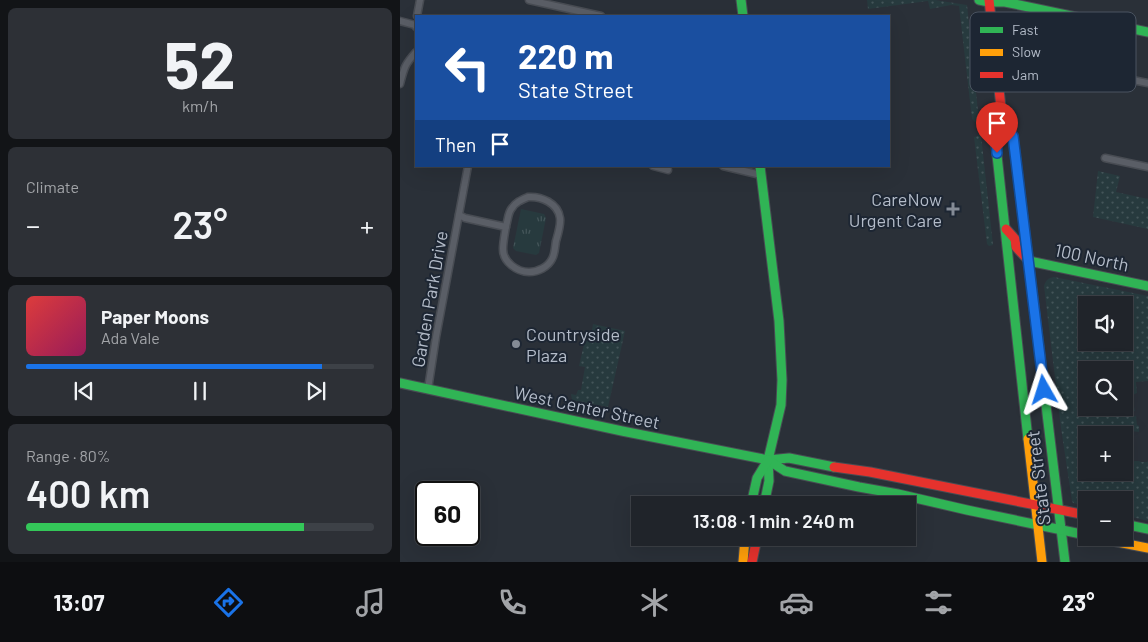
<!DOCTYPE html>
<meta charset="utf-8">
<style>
body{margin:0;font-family:Barlow,sans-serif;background:#2d3036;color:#f1f3f6;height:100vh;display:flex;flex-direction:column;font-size:19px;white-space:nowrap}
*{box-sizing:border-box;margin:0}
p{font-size:16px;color:#a2a4a8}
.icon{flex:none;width:28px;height:28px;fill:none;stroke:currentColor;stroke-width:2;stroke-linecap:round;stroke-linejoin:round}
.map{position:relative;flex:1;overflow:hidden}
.drawer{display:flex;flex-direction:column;gap:8px;padding:8px;background:#121417;width:400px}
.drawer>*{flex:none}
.banner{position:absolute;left:15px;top:15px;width:475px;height:152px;border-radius:0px;box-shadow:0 5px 20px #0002,0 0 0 1px #3d4147;background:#1a4fa0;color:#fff;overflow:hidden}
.controls{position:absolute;left:678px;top:296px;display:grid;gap:10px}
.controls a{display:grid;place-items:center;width:55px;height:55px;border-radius:0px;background:#20242a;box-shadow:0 5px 20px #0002,0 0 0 1px #3d4147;font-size:25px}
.speed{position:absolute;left:15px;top:481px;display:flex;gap:10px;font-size:25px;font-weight:700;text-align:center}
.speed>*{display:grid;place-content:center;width:65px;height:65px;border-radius:50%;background:#20242a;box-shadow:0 5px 20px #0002,0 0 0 1px #3d4147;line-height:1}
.speed .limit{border:2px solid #111;border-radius:8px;background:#fff;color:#111}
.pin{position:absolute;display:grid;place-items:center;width:42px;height:42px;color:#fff;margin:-51px -21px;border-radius:50% 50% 50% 0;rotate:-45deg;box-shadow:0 0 5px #0007}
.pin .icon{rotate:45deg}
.me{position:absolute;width:55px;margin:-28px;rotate:354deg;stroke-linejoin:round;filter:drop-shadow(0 0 4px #0008)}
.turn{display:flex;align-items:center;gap:18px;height:105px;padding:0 20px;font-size:22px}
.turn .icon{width:65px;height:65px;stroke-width:2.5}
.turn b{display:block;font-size:35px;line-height:42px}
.then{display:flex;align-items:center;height:48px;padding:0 20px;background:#0003;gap:10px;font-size:19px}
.big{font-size:38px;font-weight:600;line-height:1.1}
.drawer .widget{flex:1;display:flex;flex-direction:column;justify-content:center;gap:8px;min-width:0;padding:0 18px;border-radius:8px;background:#2d3036}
.drawer .dial{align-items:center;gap:0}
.dial b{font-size:65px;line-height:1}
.song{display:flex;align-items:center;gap:15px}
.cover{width:60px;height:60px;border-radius:8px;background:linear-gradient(135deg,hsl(0 70% 55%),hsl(330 70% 35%))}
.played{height:5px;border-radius:2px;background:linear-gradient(90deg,#1a73e8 85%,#3d4147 85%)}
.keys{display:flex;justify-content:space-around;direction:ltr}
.heat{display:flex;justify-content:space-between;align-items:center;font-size:28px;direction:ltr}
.charge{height:8px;border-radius:4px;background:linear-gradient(90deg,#34c759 80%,#3d4147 0)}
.trip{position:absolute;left:231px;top:496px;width:285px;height:50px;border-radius:0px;background:#20242a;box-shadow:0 5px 20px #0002,0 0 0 1px #3d4147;font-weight:600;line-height:50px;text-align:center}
.menu{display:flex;height:80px;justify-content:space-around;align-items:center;background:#0d0e11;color:#a2a4a8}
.menu .icon{width:35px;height:35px}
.menu .current{color:#1a73e8}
.menu b{font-size:22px;color:#f1f3f6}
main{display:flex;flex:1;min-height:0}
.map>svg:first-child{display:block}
.grass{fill:url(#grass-dots);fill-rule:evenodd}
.park{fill:url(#park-tufts)}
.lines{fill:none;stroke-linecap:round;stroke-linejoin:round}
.street-casing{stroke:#484c53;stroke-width:9}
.fast-casing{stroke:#484c53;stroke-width:11}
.slow-casing{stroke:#484c53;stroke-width:11}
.jam-casing{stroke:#484c53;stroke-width:11}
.street{stroke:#5a5e66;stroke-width:6}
.fast{stroke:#30b455;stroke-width:9}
.slow{stroke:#ff9f0a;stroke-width:9}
.jam{stroke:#e5322d;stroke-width:9}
.route-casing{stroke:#114b97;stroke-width:12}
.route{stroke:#1a73e8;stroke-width:9}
.poi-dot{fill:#848b96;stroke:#1d2633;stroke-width:2}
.labels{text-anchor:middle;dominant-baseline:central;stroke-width:4;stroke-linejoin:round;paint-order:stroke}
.poi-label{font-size:18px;fill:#b4bcc9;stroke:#1d2633;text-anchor:end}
.street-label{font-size:18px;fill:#b4bcc9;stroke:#1d2633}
.key{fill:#1d2633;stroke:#4a5360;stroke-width:1}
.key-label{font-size:14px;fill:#b4bcc9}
</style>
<main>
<section class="drawer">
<div class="widget dial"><b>52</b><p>km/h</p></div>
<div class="widget"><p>Climate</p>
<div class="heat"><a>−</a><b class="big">23°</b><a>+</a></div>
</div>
<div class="widget">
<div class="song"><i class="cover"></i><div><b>Paper Moons</b><p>Ada Vale</p></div></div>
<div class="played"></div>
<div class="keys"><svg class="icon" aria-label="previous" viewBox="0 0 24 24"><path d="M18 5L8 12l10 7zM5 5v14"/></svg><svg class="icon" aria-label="pause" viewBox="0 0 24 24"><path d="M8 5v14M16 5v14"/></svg><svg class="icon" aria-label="next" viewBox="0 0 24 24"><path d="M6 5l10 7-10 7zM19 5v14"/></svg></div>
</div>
<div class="widget"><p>Range · 80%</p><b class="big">400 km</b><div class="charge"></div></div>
</section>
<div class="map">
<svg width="748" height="562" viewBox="0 0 748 562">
<defs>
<pattern id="grass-dots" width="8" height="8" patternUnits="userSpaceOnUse" patternTransform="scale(1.25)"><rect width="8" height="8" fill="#273a3e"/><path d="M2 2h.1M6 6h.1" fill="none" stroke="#445559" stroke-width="1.8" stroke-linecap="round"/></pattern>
<pattern id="park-tufts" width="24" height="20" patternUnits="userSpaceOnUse" patternTransform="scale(1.25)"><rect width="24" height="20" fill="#273a3e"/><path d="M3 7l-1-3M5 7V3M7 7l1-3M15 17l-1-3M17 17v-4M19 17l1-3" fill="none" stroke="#445559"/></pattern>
</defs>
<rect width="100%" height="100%" fill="#2a3038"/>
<g class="grass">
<polygon points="467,0 535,0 567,5 579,121 575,122 572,119 559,6 551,5 530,9 528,1 468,9"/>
<polygon points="581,135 593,245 589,246 587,244 574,137"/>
<polygon points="698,171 720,176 716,192 748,199 748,229 693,217"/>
<path d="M654,277l94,19v85l-12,1 1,11c-6,2 -7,6 -7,12l4,2 1,4 -5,1v2l1,2h5l1,9 2,1v6l-8,-1 -1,2 -2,1 1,12 -2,2 2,10 2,3h8l2,1h6l1,-1v60l-24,-6v-15h-38v6l-13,-3 -1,-2 -11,-73 -17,-142c2,-6 4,-8 10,-9zM686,305h38v37h-38zM686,370h38v38h-38zM686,435h38v37h-38z"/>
<polygon points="193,324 225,331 208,407 172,400 171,394 176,395 178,390 181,390 185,367 179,366 185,340 190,341"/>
</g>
<polygon class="park" points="121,209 144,214 146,218 139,253 136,255 116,251 113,248"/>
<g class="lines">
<defs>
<g id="street">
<polyline points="129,0 201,16"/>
<polyline points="17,16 20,0"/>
<polyline points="0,21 15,25 16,27"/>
<polyline points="707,75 748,83"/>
<path d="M0,84c4,-16 5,-20 16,-32"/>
<polyline points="705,158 748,167"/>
<polyline points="253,166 268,170"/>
<polyline points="323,166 361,175"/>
<path d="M128,197c13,-1 30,6 32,21 1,7 -2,16 -4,23 -1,5 -1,13 -4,18 -4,8 -14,13 -23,13 -12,0 -26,-10 -26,-23 0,-7 2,-16 3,-23 2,-6 2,-14 6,-18 4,-6 9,-8 16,-11z"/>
<polyline points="59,215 65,218 106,227"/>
<polyline points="28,389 36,337 68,166"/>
</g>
<g id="fast">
<polyline points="341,0 343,16"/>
<polyline points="579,0 589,2 605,2 748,32"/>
<polyline points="603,125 595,137 628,439"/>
<polyline points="360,166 379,321 382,380 381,405 368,460 369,481 364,505"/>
<polyline points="629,261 748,286"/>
<polyline points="637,331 665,562"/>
<polyline points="0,383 222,431 368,460 389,458 434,467"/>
<polyline points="368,460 385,471 459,487 498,494 567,510 686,535"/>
<polyline points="351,505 357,478 368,460"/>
<polyline points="724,524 748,529"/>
</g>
<g id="slow">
<polyline points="628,439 642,562"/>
<polyline points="697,538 748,548"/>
<polyline points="343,562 345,538"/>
</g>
<g id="jam">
<polyline points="589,0 603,125 613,136 637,331"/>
<polyline points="606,229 615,239 616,247 629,261"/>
<polyline points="434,467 470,472 686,515"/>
<polyline points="352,562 357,538"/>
</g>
</defs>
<use href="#street" class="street-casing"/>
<use href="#fast" class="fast-casing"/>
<use href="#slow" class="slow-casing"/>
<use href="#jam" class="jam-casing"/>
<use href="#street" class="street"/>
<use href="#fast" class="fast"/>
<use href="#slow" class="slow"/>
<use href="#jam" class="jam"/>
</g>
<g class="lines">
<defs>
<polyline id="route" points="597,153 596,138 603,125 613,136 644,390"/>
</defs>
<use href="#route" class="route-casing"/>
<use href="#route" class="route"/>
</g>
<g class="poi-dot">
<path d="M550.5 201.5h5v5h5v5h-5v5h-5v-5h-5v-5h5z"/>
<circle cx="116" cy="344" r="5"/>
</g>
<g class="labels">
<g class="poi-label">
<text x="542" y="199">CareNow<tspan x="542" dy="21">Urgent Care</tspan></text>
<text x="126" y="334" text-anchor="start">Countryside<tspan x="126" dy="21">Plaza</tspan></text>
</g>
<g class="street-label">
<text transform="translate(692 257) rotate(12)">100 North</text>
<text transform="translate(29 299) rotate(-80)">Garden Park Drive</text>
<text transform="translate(187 407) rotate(12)">West Center Street</text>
<text transform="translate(638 478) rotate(-97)">State Street</text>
</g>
</g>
<rect x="570" y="12" width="166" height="80" rx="8" class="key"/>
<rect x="580" y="27" width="23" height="6" fill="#30b455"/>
<rect x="580" y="49" width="23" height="7" fill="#ff9f0a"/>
<rect x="580" y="72" width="23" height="6" fill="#e5322d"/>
<g class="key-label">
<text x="612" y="35">Fast</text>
<text x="612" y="57">Slow</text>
<text x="612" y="80">Jam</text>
</g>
</svg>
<div class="controls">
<a><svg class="icon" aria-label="sound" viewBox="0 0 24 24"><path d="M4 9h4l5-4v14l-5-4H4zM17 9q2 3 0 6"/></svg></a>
<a><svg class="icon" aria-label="search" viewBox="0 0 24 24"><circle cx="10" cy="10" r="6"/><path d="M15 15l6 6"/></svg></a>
<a>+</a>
<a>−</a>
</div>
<div class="speed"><div class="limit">60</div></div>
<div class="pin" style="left:597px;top:153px;background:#d93025"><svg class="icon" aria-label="arrive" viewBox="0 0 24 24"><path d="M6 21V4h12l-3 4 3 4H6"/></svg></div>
<svg class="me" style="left:644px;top:390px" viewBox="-20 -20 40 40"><path d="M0-17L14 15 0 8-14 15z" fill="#1a73e8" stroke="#fff" stroke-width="4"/></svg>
<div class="trip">13:08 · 1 min · 240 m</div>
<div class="banner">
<div class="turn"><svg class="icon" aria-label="left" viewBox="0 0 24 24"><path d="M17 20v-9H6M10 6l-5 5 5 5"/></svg><div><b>220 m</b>State Street</div></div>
<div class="then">Then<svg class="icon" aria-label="arrive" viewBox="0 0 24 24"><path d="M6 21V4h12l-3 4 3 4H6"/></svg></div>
</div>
</div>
</main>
<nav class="menu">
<b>13:07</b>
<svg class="icon current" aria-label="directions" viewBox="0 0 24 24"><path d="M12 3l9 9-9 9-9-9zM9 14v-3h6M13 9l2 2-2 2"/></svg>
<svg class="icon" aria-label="music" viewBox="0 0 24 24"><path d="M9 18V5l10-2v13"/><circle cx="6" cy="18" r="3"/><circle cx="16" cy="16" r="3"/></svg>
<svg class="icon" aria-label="phone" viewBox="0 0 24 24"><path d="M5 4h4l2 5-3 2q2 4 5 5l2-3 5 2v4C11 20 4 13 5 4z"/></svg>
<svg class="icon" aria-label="climate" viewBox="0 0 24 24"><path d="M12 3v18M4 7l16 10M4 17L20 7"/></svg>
<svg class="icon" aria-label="car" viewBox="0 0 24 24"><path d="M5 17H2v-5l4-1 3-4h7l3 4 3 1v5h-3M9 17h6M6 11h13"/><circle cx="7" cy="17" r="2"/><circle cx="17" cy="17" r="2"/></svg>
<svg class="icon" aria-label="filters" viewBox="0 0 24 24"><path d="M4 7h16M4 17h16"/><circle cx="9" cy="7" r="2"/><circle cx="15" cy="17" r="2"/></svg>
<b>23°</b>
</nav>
